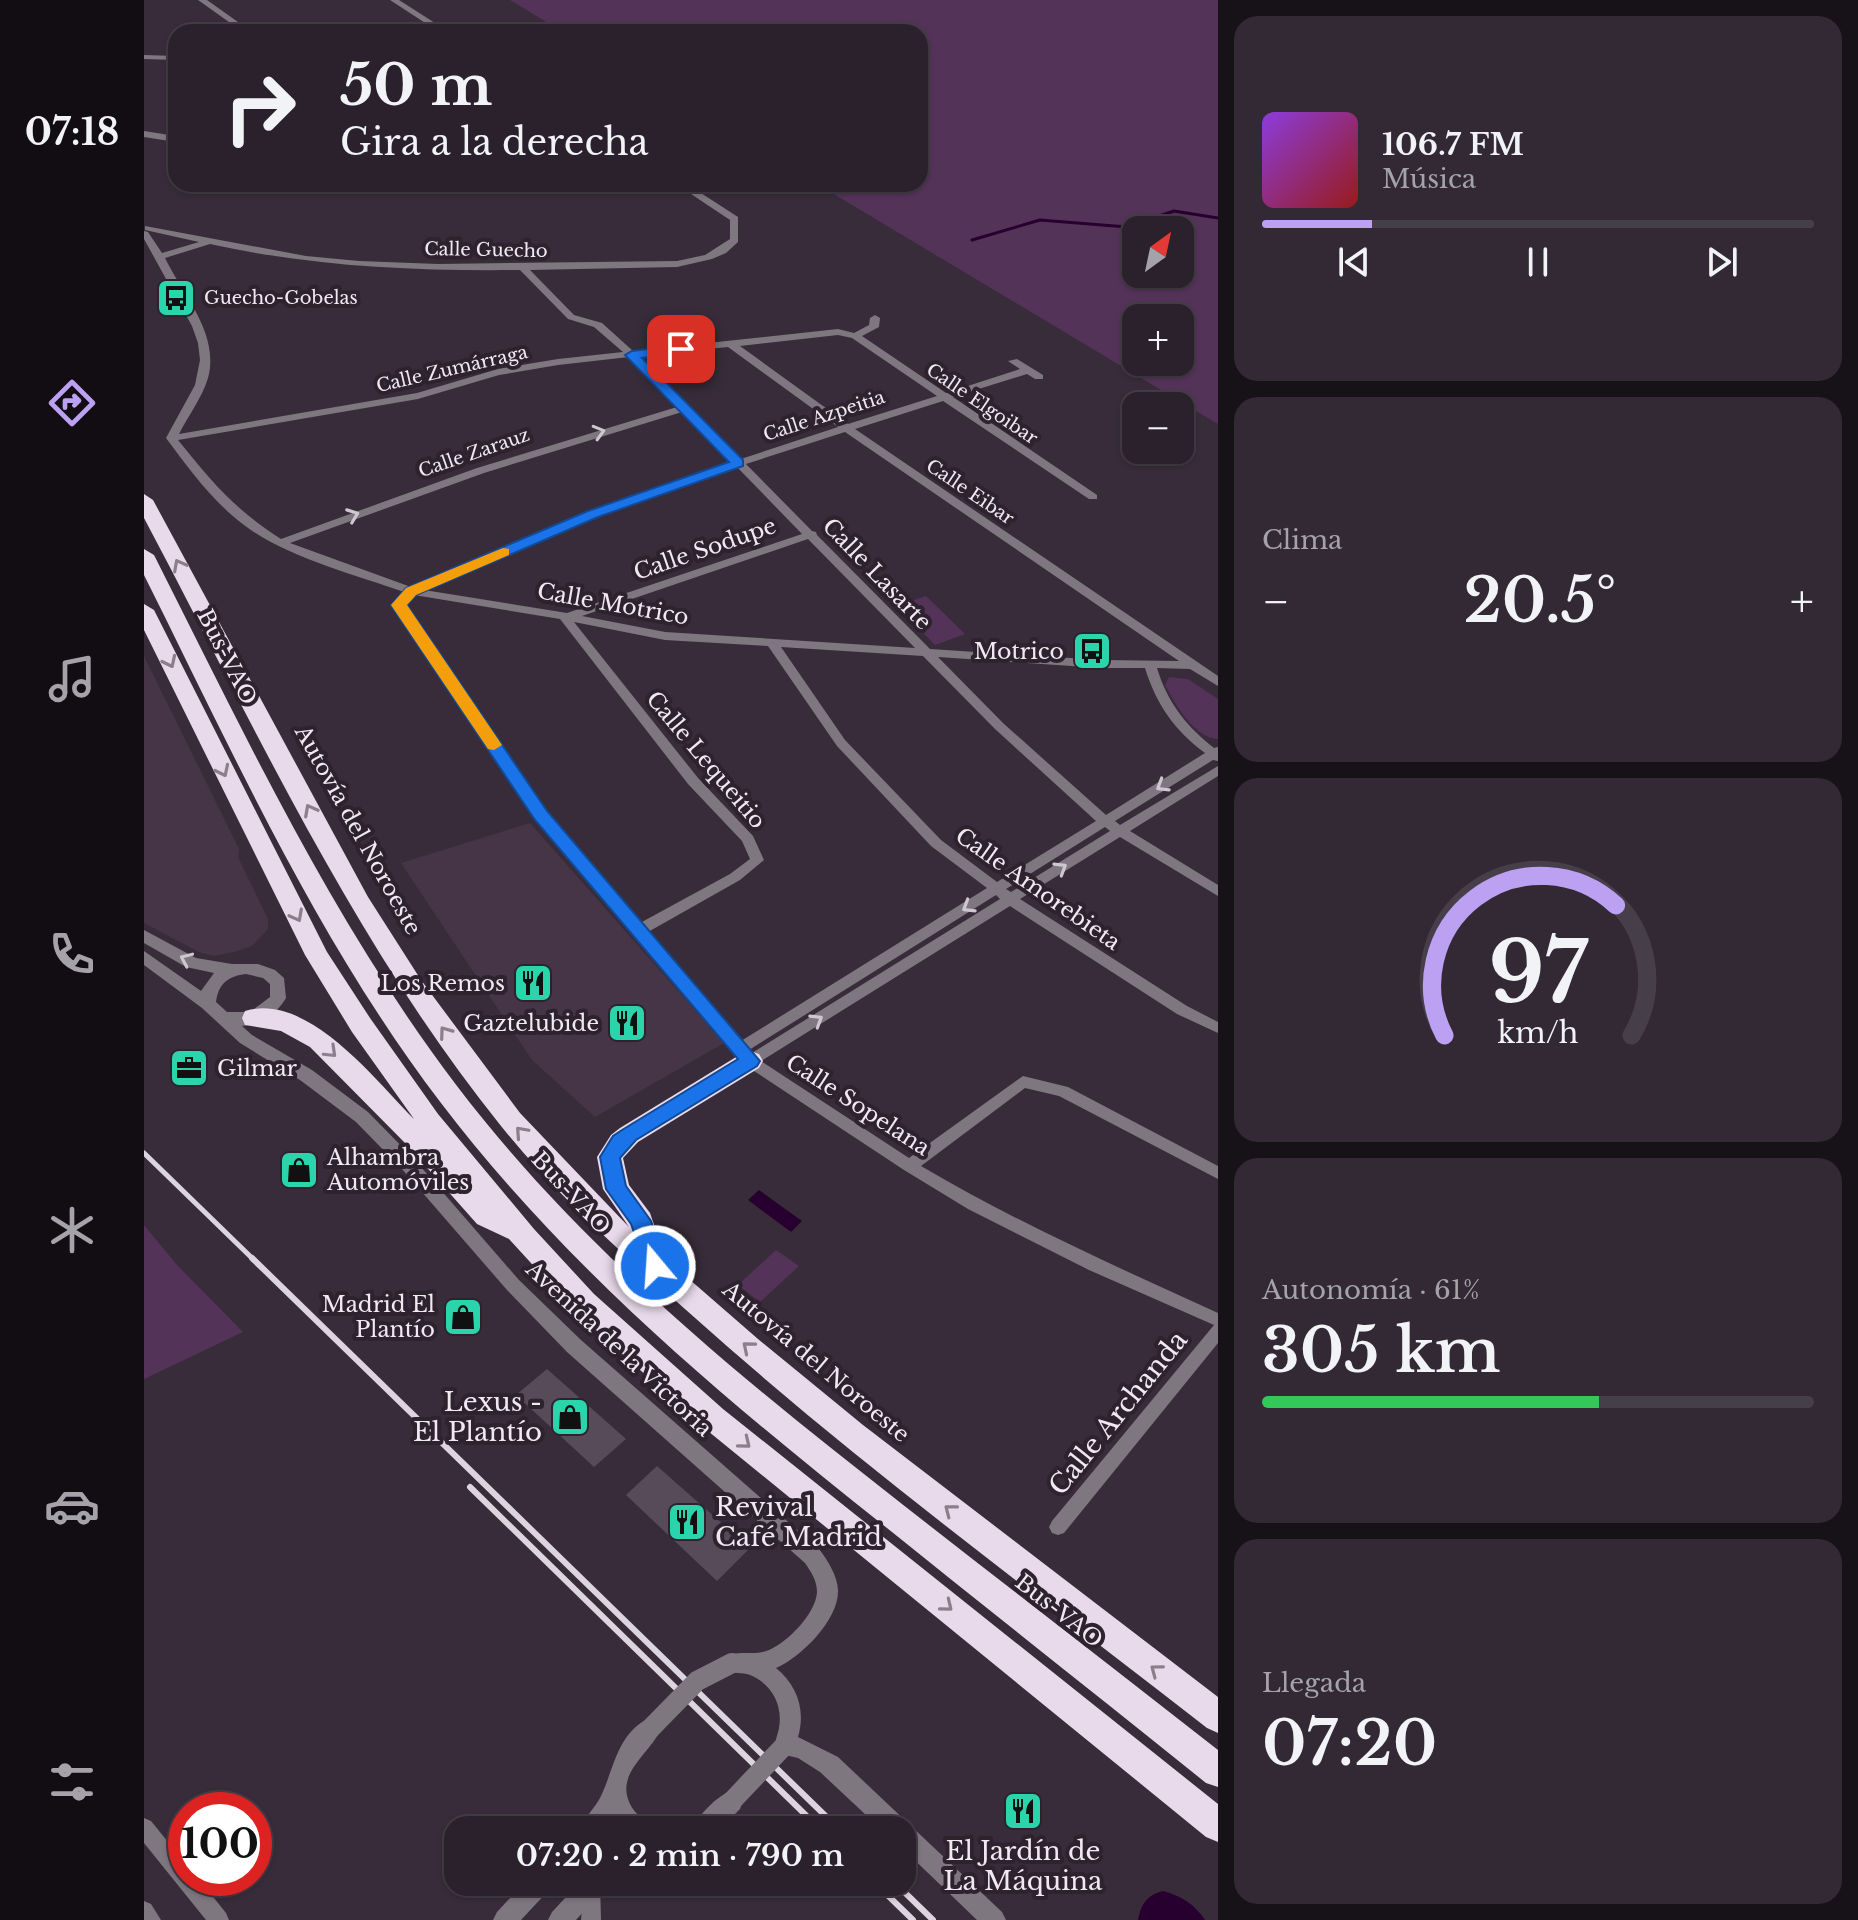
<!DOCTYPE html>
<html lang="es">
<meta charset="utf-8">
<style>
body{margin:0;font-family:"Libre Baskerville",serif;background:#322934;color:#f1f3f6;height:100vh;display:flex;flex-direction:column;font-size:30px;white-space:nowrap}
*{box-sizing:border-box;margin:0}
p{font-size:26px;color:#a5a3a9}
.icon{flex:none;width:44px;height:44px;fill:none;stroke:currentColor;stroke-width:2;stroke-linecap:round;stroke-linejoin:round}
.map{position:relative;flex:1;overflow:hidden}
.details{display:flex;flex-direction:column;gap:16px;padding:16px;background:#171218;width:640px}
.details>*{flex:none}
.hud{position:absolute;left:24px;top:24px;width:760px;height:168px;border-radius:24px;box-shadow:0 2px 6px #0004,0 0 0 2px #463e48;background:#2a212c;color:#f1f3f6;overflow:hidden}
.needle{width:52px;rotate:33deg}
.tools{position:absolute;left:978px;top:216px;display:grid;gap:16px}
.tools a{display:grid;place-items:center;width:72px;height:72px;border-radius:16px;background:#2a212c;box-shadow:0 2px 6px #0004,0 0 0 2px #463e48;font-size:40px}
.speed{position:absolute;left:24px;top:1792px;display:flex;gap:16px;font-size:40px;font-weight:700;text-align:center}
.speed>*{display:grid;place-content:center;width:104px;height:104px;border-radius:50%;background:#2a212c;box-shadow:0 2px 6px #0004,0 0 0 2px #463e48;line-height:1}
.speed .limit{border:12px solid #d22;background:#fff;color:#111}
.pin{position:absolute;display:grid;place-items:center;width:68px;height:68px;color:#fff;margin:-34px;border-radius:16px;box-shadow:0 4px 12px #0006}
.me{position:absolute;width:88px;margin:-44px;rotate:342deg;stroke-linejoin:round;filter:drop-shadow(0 0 6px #0008)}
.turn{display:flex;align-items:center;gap:28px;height:168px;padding:0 40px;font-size:36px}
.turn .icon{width:104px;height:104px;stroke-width:2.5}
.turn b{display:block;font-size:56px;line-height:68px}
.big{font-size:60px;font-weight:600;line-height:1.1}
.details .tile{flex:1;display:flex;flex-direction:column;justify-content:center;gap:12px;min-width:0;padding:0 28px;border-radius:24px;background:#322934}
.details .dial{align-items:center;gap:0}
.dial svg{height:208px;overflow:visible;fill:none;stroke:#463e48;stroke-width:7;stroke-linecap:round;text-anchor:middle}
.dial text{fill:#f1f3f6;stroke:none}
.song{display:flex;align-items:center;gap:24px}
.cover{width:96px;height:96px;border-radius:12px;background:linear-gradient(135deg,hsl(270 70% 55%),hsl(0 70% 35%))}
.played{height:8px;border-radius:4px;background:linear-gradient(90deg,#bca0f2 20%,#463e48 20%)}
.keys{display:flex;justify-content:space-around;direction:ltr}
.heat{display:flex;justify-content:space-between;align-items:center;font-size:44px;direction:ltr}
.charge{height:12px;border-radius:6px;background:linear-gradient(90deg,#34c759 61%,#463e48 0)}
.trip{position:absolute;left:300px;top:1816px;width:472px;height:80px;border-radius:24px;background:#2a212c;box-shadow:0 2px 6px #0004,0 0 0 2px #463e48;font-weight:600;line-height:80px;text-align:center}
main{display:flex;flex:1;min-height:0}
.menu{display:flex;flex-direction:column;width:144px;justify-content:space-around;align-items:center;background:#110d12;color:#a5a3a9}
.menu .icon{width:56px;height:56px}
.menu .active{color:#bca0f2}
.menu b{font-size:36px;color:#f1f3f6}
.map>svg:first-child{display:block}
.built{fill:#463547}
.green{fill:#543359;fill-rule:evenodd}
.water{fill:#28002f}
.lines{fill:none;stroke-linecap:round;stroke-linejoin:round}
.stream{stroke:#28002f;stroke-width:3}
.building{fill:#574a59}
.minor{fill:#7e777f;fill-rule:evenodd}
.tertiary{fill:#7e777f;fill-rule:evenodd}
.motorway{fill:#e9daeb;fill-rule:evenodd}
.rail-far1{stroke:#dcd4de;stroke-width:5}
.rail{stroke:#dcd4de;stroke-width:6}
.tertiary-bridge{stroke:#7e777f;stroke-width:20}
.oneway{stroke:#cec7d0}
.oneway2{stroke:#8c7e8d}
.route{fill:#1a73e8;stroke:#114b97;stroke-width:2}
.slow{fill:#f59e0b}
.labels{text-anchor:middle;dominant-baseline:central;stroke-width:8;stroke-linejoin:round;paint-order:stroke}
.far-street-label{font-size:18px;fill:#f1e9f2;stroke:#2e222f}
.far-poi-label{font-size:18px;fill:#f1e9f2;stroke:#2e222f;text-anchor:start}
.street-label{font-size:22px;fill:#f1e9f2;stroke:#2e222f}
.poi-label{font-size:22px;fill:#f1e9f2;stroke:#2e222f;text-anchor:end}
.near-poi-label{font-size:26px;fill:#f1e9f2;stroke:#2e222f;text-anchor:end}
.near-street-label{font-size:26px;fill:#f1e9f2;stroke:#2e222f}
</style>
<main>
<nav class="menu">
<b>07:18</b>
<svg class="icon active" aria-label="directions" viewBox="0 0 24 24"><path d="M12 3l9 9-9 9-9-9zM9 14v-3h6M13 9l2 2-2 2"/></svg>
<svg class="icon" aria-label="music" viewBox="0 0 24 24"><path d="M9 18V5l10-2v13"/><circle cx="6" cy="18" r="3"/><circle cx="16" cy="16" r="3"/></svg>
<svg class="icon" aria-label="phone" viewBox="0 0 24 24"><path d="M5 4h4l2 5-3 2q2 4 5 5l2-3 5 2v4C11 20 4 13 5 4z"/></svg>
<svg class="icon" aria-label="climate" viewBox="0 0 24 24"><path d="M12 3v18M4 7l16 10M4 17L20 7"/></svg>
<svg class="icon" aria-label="car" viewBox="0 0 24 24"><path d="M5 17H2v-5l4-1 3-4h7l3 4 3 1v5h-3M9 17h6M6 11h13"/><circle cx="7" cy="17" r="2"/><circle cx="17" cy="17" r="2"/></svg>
<svg class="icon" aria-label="filters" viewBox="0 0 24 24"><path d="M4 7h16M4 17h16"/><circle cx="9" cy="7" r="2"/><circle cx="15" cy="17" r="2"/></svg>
</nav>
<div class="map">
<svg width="1074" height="1920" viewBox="0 0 1074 1920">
<rect width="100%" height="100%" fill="#382c3a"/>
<g class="built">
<polygon points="0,656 95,849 94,857 124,919 124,929 108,946 90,952 70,956 57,953 0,923"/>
<polygon points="386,823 580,1043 451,1117 388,1060 257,863"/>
</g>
<g class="green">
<path d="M366,0h708v424l-401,-240h103v-152h-357zM1036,230v44h-44v-44zM1036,318v44h-44v-44z"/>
<polygon points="782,596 821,634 791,645 753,606"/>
<path d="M1025,677l19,2 30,20v40c-24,-1 -43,-35 -53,-54z"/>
<polygon points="0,1225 33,1265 99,1332 0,1379"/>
<polygon points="632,1250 655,1266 616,1302 594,1285"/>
</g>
<g class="water">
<polygon points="615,1190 658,1221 647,1232 604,1200"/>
<path d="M1019,1891c19,5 31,13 42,29h-67c3,-16 9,-25 25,-29z"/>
</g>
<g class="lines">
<polyline class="stream" points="828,240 896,220 983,227 1030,211 1074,218"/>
</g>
<g class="building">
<polygon points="403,1369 482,1439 450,1467 372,1395"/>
<polygon points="513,1466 606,1548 573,1581 482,1495"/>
</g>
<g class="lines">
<g class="minor">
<polygon points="54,0 63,0 108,32 99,32"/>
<polygon points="246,0 255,0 305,32 295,32"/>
<polygon points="0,55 32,56 32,60 0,59"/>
<polygon points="0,131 32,136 32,142 0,137"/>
<path d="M532,184h11l51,33v25l-12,11 -14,6 -35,8 -147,3 44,45 28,8 31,28 205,-22 16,4 15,-8 1,-7 5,-3 5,3 -1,9 -17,9 84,57 74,-24 -12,-8 9,-2 26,16v4h-8l-8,-5 -74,23 144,98v4h-8l-146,-98 -88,28 363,247v10l-28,-17 -33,-1c10,33 27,55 52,76l5,4 4,-1v14l-5,-1 -98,61 5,4 98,-59v10l-88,55 88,54v11l-98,-59 -100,62 167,107 31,16v11l-41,-19 -167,-108 -249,155 148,97 114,-82 45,11 150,79v13l-159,-83 -34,-8 -104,78c95,56 196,101 297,147v30l-154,190 -6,2 -6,-2 -3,-6 3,-6 162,-196 -125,-55 -121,-61 -64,-39 -159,-105 -209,-246 -143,-214 11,-13c-49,-17 -120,-36 -160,-67 -31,-23 -55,-56 -78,-87l29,-53 5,-25 -2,-17 -6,-17 -48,-87v-8l4,1 14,21 37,-11 -54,-12v-4l161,30 53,5 79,3 239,-3 28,-6 25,-16v-19zM66,244c105,23 203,27 310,26l48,49 26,8 29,25 -65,7 -60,10 -81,24 -238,41c9,-18 23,-36 29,-56 12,-44 -25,-83 -43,-120zM694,335l14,3 85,58 -89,28 -108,-78zM584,347l110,80 -97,32 -102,-103zM485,357l48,50 -200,61 -196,71c-47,-30 -69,-57 -103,-99l240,-41 81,-24 59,-10zM538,412l49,50 -142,50 -178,75 -121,-44 194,-70zM701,432l334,229 -78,-1 -171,-11 -113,-114 -1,-3 -4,-1 -66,-67zM593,467l65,67 -235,79 -143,-23 173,-74zM664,539l107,109 -250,-16 -83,-16zM270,595l146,24 128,165 54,57 8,18 -20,15 -90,49 -94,-110 -141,-208zM430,622l91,18 103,6 69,100 94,100 56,42 -246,153 -93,-109 92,-52 24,-20 -11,-24 -55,-58zM637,647l142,9 72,73 101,92 -99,61 -56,-42 -96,-100zM794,657l163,11h44c11,36 30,63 60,85l-99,62 -103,-92zM961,827l5,4 -99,61 -5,-3zM852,895l4,4 -248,154 -3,-3z"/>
<polygon points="0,1818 7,1821 42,1864 42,1878 54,1878 82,1913 85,1920 62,1920 0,1843"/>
<polygon points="440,1882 456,1882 457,1920 437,1920"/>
<polygon points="0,1901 7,1904 17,1920 0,1920"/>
</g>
<g class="tertiary">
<path d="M0,930l52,28 36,6h26l17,6 9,8 2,20c-10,17 -24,25 -44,28l10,9 60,35 56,42 46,47 105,121 62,60 238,209c9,12 18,26 19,41 1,30 -37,67 -62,78 21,17 30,42 22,69l40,20 164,155 4,8h-29l-75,-72v-18h-20l-62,-58 -22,-14 -21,-5c-4,-10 0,-15 2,-25 4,-23 -7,-44 -29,-53 -8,-3 -17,-1 -25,-5l-4,-7 4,-7c14,-6 30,0 44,-6 19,-8 47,-37 48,-58 0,-12 -6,-20 -12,-29l-238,-211 -60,-62 -105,-121 -46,-47 -56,-42 -60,-37 -38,-35 -58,-43v-14l57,40 13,-18 -28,-6 -42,-24zM102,974l17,4 7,6v13l-20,15h-23l-11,-10c2,-18 12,-26 30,-28z"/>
<path d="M506,1718l8,3 3,8c-11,25 -46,44 -31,75 5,11 16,15 20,26h-28l-9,-13 -9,13h-25c5,-12 15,-21 21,-32 14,-28 17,-66 50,-80z"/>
<path d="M588,1790l8,3 3,8 -3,8 -21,21h-27c6,-15 25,-34 40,-40z"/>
<polygon points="381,1882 408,1882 405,1890 377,1920 349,1920 353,1912"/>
<polygon points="436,1882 462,1882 459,1890 432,1920 404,1920 408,1912"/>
</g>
<g class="motorway">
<path d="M0,494l9,6 215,397 53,83 99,133 109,114 -26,-38 -6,-32 14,-22 9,-7 121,-74 9,-3 9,3 4,7 -4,7 -121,74 -15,16 6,27 21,28 16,46 92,80 105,86 355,272v36l-11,-5c-173,-135 -350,-265 -513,-411 -68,-60 -136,-120 -193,-191 -148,-184 -247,-401 -357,-608z"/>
<path d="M0,549l10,6c92,182 179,368 303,531 124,163 285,293 445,418 105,82 211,164 316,246v37l-12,-4c-104,-84 -210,-167 -314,-251 -163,-129 -324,-262 -451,-429 -123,-161 -207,-348 -297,-528z"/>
<path d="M0,604l10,6 173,342 43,66 68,96 96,115 60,65 129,115 495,395v38l-12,-5 -503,-410 -129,-117 -65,-71 -32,-15 -71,-80 -96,-97 -29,-16 -36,-6 -3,-7 3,-7c63,-19 130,69 169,108l-62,-87 -47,-77 -161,-325z"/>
</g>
<polyline class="rail-far1" points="0,1153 110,1260"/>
<g class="rail">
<polyline points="108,1258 696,1830"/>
<polyline points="326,1487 677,1830"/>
<polyline points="730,1882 769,1920"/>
<polyline points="750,1882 789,1920"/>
</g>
<g class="tertiary-bridge">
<polyline points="506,1729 553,1681 588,1663"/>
<polyline points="588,1801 641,1745"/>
</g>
</g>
<defs><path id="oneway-chevron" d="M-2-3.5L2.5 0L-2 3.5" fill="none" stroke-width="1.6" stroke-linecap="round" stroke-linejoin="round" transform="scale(2)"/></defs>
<g class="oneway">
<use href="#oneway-chevron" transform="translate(455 432) rotate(-16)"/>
<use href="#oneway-chevron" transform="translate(209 515) rotate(-21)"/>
<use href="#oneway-chevron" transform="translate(1018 786) rotate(148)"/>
<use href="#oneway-chevron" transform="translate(917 868) rotate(-32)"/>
<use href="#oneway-chevron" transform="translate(824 907) rotate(148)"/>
<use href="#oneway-chevron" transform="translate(42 959) rotate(-156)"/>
<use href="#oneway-chevron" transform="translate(673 1020) rotate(-32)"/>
</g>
<g class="oneway2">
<use href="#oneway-chevron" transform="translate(35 565) rotate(-118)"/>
<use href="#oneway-chevron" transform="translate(26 662) rotate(64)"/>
<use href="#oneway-chevron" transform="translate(79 771) rotate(64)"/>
<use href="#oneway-chevron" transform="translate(166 810) rotate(-118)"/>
<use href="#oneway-chevron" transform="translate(153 916) rotate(62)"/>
<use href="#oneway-chevron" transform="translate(301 1032) rotate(-126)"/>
<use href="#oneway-chevron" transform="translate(187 1052) rotate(44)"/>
<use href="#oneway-chevron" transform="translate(377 1132) rotate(-132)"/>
<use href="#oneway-chevron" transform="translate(604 1347) rotate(-140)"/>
<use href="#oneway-chevron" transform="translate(601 1443) rotate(39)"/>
<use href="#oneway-chevron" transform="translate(806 1510) rotate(-142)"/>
<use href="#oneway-chevron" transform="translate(803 1606) rotate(39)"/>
<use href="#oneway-chevron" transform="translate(1012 1670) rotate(-143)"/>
</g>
<polygon class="route" points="537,345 544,349 542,352 498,358 599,460 599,466 454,517 272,595 263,605 403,811 616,1061 613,1066 492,1140 476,1158 482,1186 507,1221 522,1266 519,1272 511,1274 504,1272 487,1224 462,1189 456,1157 469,1136 478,1130 594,1059 391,820 247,605 262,588 444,511 585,462 481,355 488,351"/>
<polygon class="slow" points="359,548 365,549 365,555 272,595 263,605 358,745 350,750 344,749 247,605 262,588"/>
<defs>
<symbol id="bus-square" viewBox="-11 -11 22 22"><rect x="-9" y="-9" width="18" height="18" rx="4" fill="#2bd5ac" stroke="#2e222f"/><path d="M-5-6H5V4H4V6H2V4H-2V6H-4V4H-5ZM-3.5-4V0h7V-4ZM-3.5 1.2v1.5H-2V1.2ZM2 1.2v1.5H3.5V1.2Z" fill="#111"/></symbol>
<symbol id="restaurant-square" viewBox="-11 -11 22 22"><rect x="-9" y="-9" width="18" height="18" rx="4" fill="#2bd5ac" stroke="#2e222f"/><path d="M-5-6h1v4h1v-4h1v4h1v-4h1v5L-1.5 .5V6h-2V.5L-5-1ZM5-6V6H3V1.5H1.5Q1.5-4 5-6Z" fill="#111"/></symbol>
<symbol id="office-square" viewBox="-11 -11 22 22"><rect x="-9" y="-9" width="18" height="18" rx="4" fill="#2bd5ac" stroke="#2e222f"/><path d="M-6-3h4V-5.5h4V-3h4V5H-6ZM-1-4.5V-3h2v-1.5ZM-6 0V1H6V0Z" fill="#111"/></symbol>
<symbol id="shop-square" viewBox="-11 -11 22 22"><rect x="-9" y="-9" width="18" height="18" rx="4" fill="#2bd5ac" stroke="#2e222f"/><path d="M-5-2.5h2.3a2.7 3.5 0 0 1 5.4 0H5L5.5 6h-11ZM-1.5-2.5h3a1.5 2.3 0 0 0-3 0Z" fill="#111"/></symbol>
</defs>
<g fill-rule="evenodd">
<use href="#bus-square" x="10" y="276" width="44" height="44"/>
<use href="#bus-square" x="926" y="629" width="44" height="44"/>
<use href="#restaurant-square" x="367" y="961" width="44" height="44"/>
<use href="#restaurant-square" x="461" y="1001" width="44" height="44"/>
<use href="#office-square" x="23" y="1046" width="44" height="44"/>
<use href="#shop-square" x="133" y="1148" width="44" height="44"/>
<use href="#shop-square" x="297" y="1295" width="44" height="44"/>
<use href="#shop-square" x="404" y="1395" width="44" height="44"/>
<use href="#restaurant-square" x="521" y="1500" width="44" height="44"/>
<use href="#restaurant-square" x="857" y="1789" width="44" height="44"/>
</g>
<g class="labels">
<g class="far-street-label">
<text transform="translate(342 250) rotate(1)">Calle Guecho</text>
<text transform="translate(308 369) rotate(-13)">Calle Zumárraga</text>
<text transform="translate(838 404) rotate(34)">Calle Elgoibar</text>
<text transform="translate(680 416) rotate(-18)">Calle Azpeitia</text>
<text transform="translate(330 453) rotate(-19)">Calle Zarauz</text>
<text transform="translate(826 492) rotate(34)">Calle Eibar</text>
</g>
<g class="far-poi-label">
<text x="60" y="298">Guecho-Gobelas</text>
</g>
<g class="street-label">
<text transform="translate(561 549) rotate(-19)">Calle Sodupe</text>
<text transform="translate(733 574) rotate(46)">Calle Lasarte</text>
<text transform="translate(469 604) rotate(10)">Calle Motrico</text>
<text transform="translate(83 657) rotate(63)">Bus-VAO</text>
<text transform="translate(562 760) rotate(50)">Calle Lequeitio</text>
<text transform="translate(214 830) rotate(61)">Autovía del Noroeste</text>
<text transform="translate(894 889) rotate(35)">Calle Amorebieta</text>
<text transform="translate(714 1105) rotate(33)">Calle Sopelana</text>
<text transform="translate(427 1193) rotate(47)">Bus-VAO</text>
<text transform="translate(475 1349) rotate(43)">Avenida de la Victoria</text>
<text transform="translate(672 1362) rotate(40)">Autovía del Noroeste</text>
<text transform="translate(915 1611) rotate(38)">Bus-VAO</text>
</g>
<g class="poi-label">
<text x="920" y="651">Motrico</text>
<text x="361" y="983">Los Remos</text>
<text x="455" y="1023">Gaztelubide</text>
<text x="73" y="1068" text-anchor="start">Gilmar</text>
<text x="183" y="1157" text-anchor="start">Alhambra<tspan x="183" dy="25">Automóviles</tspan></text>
<text x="291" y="1304">Madrid El<tspan x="291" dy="25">Plantío</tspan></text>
</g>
<g class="near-poi-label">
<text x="398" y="1402">Lexus -<tspan x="398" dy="30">El Plantío</tspan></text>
<text x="571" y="1507" text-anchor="start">Revival<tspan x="571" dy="30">Café Madrid</tspan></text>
<text x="879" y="1851" text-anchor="middle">El Jardín de<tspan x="879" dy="30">La Máquina</tspan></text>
</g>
<g class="near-street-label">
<text transform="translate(974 1413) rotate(-51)">Calle Archanda</text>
</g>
</g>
</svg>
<div class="tools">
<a><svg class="needle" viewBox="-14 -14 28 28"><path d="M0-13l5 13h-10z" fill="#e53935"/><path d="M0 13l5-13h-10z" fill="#a5a3a9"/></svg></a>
<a>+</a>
<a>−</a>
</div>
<div class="speed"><div class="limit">100</div></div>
<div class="pin" style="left:537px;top:349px;background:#d93025"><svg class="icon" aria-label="arrive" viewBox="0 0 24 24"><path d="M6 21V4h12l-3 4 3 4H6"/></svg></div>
<svg class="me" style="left:511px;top:1266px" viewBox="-20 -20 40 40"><circle r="17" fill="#1a73e8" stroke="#fff" stroke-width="3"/><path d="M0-11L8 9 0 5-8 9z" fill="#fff"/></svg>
<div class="trip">07:20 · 2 min · 790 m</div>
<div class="hud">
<div class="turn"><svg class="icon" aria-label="right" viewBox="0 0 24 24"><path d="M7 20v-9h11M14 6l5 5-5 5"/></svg><div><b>50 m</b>Gira a la derecha</div></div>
</div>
</div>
<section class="details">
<div class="tile">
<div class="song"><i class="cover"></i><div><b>106.7 FM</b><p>Música</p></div></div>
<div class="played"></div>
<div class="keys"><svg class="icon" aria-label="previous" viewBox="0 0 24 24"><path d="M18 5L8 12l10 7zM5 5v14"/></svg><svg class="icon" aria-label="pause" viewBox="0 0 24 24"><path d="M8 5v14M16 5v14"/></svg><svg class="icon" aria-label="next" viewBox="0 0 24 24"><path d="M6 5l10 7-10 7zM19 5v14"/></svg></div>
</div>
<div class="tile"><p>Clima</p>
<div class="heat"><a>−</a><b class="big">20.5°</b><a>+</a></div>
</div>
<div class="tile dial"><svg viewBox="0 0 100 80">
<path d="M14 69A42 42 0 1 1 86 69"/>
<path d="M14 69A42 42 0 0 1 80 19" stroke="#bca0f2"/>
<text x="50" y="56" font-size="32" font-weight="700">97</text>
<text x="50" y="72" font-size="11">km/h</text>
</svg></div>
<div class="tile"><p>Autonomía · 61%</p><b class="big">305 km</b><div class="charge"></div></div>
<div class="tile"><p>Llegada</p><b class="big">07:20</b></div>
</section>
</main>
